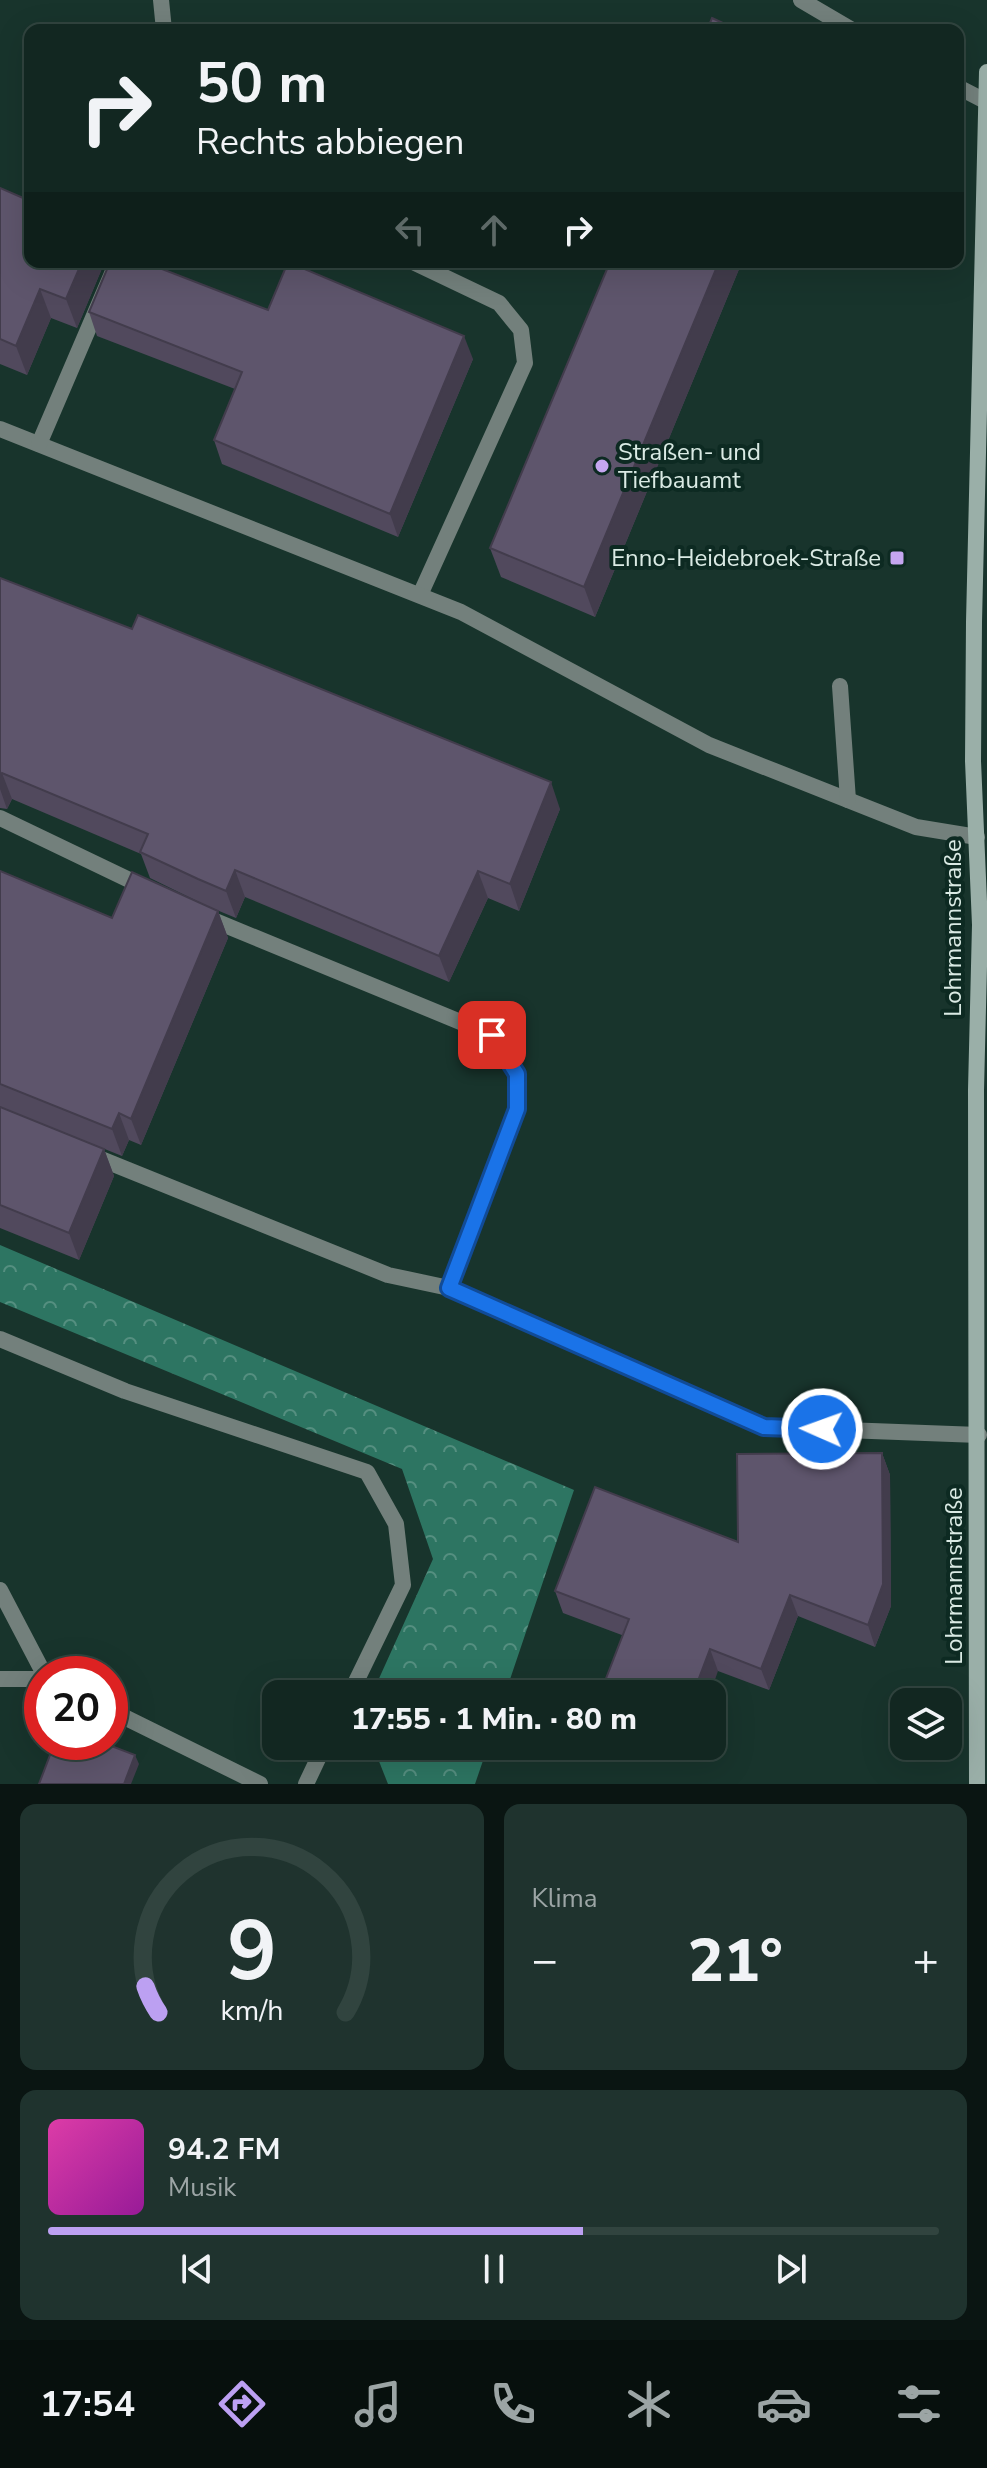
<!DOCTYPE html>
<html lang="de">
<meta charset="utf-8">
<style>
body{margin:0;font-family:"Nunito Sans",sans-serif;background:#1f332e;color:#f1f3f6;height:100vh;display:flex;flex-direction:column;font-size:30px;white-space:nowrap}
*{box-sizing:border-box;margin:0}
p{font-size:26px;color:#9ca5a5}
.icon{flex:none;width:44px;height:44px;fill:none;stroke:currentColor;stroke-width:2;stroke-linecap:round;stroke-linejoin:round}
.map{position:relative;height:1784px;overflow:hidden}
.drawer{display:flex;flex-direction:column;gap:20px;padding:20px;background:#0a1512;flex:1}
.drawer>*{flex:none}
.guide{position:absolute;left:24px;top:24px;width:940px;height:244px;border-radius:16px;box-shadow:0 8px 32px #0002,0 0 0 2px #31443f;background:#122721;color:#f1f3f6;overflow:hidden}
.fabs{position:absolute;left:890px;top:1688px;display:grid;gap:16px}
.fabs a{display:grid;place-items:center;width:72px;height:72px;border-radius:16px;background:#122721;box-shadow:0 8px 32px #0002,0 0 0 2px #31443f;font-size:40px}
.speed{position:absolute;left:24px;top:1656px;display:flex;gap:16px;font-size:40px;font-weight:700;text-align:center}
.speed>*{display:grid;place-content:center;width:104px;height:104px;border-radius:50%;background:#122721;box-shadow:0 8px 32px #0002,0 0 0 2px #31443f;line-height:1}
.speed .limit{border:12px solid #d22;background:#fff;color:#111}
.pin{position:absolute;display:grid;place-items:center;width:68px;height:68px;color:#fff;margin:-34px;border-radius:16px;box-shadow:0 4px 12px #0006}
.me{position:absolute;width:88px;margin:-44px;rotate:272deg;stroke-linejoin:round;filter:drop-shadow(0 0 6px #0008)}
.turn{display:flex;align-items:center;gap:28px;height:168px;padding:0 40px;font-size:36px}
.turn .icon{width:104px;height:104px;stroke-width:2.5}
.turn b{display:block;font-size:56px;line-height:68px}
.lanes{display:flex;align-items:center;height:76px;padding:0 40px;background:#0003;justify-content:center;gap:40px;direction:ltr}
.lanes .off{opacity:.35}
.big{font-size:60px;font-weight:800;line-height:1.1}
.drawer .tile{flex:1;display:flex;flex-direction:column;justify-content:center;gap:12px;min-width:0;padding:0 28px;border-radius:16px;background:#1f332e}
.drawer .dial{align-items:center;gap:0}
.dial svg{height:208px;overflow:visible;fill:none;stroke:#31443f;stroke-width:7;stroke-linecap:round;text-anchor:middle}
.dial text{fill:#f1f3f6;stroke:none}
.song{display:flex;align-items:center;gap:24px}
.cover{width:96px;height:96px;border-radius:12px;background:linear-gradient(135deg,hsl(320 70% 55%),hsl(300 70% 35%))}
.played{height:8px;border-radius:4px;background:linear-gradient(90deg,#bca0f2 60%,#31443f 60%)}
.keys{display:flex;justify-content:space-around;direction:ltr}
.heat{display:flex;justify-content:space-between;align-items:center;font-size:44px;direction:ltr}
.drawer .tiles{flex:1;display:grid;gap:20px;grid-template-columns:1fr 1fr}
.tile:last-child{grid-column:span 2}
.trip{position:absolute;left:262px;top:1680px;width:464px;height:80px;border-radius:16px;background:#122721;box-shadow:0 8px 32px #0002,0 0 0 2px #31443f;font-weight:800;line-height:80px;text-align:center}
.dock{display:flex;height:128px;justify-content:space-around;align-items:center;background:#07100d;color:#9ca5a5}
.dock .icon{width:56px;height:56px}
.dock .on{color:#bca0f2}
.dock b{font-size:36px;color:#f1f3f6}
.map>svg:first-child{display:block}
.forest{fill:url(#forest-crowns)}
.lines{fill:none;stroke-linecap:round;stroke-linejoin:round}
.lane{stroke:#73807c;stroke-width:16}
.street{stroke:#73807c;stroke-width:16}
.secondary{stroke:#9aafa8;stroke-width:16}
.wall{fill:#51495d}
.shaded-wall{fill:#423c4c}
.building{fill:#5e556c;stroke:#423c4c;stroke-width:2}
.route-casing{stroke:#114b97;stroke-width:20}
.route{stroke:#1a73e8;stroke-width:14}
.poi-dot{fill:#c5a6f0;stroke:#0d2a22;stroke-width:3}
.labels{text-anchor:middle;dominant-baseline:central;stroke-width:8;stroke-linejoin:round;paint-order:stroke}
.poi-label{font-size:24px;fill:#daeae4;stroke:#0d2a22;text-anchor:start}
.street-label{font-size:24px;fill:#daeae4;stroke:#0d2a22}
</style>
<div class="map">
<svg width="987" height="1784" viewBox="0 0 987 1784">
<defs>
<pattern id="forest-crowns" width="20" height="18" patternUnits="userSpaceOnUse" patternTransform="scale(2)"><rect width="20" height="18" fill="#2d7562"/><path d="M2 6a3 3 0 1 1 6 0M12 15a3 3 0 1 1 6 0" fill="none" stroke="#558f80"/></pattern>
</defs>
<rect width="100%" height="100%" fill="#18342c"/>
<g class="forest">
<polygon points="0,1245 574,1490 505,1694 372,1694 433,1559 402,1469 0,1302"/>
<polygon points="373,1746 488,1746 475,1784 388,1784"/>
</g>
<g class="lines">
<g class="lane">
<polyline points="161,0 164,30"/>
<polyline points="413,262 499,303 521,330 525,363 420,595"/>
<polyline points="0,429 461,612 709,745 916,827 977,837"/>
<polyline points="39,444 117,262"/>
<polyline points="840,686 848,800"/>
<polyline points="0,818 146,888"/>
<polyline points="203,916 492,1035 517,1074 517,1109 449,1288"/>
<polyline points="91,1155 388,1275 449,1288 764,1427 979,1435"/>
<polyline points="0,1339 125,1391 367,1472 396,1524 403,1585 350,1694"/>
<polyline points="0,1590 44,1674"/>
<polyline points="306,1784 324,1746"/>
</g>
<g class="street">
<polyline points="801,0 852,30"/>
<polyline points="958,87 985,101"/>
<polyline points="0,1679 42,1679"/>
<polyline points="110,1710 260,1784"/>
</g>
<polyline class="secondary" points="977,1784 976,1090 980,925 973,761 974,622 987,72"/>
</g>
<g class="wall">
<polygon points="0,188 103,266 77,328 51,318 27,375 0,364"/>
<polygon points="610,262 742,262 595,617 501,577 490,548"/>
<polygon points="268,310 473,359 398,537 222,464 214,440 235,389 97,336 89,312"/>
<polygon points="0,578 560,809 519,911 488,898 449,982 245,897 236,918 207,906 150,878 141,854 12,799 7,809 0,808"/>
<polygon points="0,871 112,918 218,911 228,938 141,1145 129,1140 122,1156 3,1108 104,1149 114,1176 79,1260 0,1228"/>
<polygon points="882,1453 890,1475 891,1606 875,1647 798,1616 769,1690 563,1613 555,1591 738,1542"/>
<polygon points="674,1746 690,1746 688,1751"/>
</g>
<g class="shaded-wall">
<polygon points="82,262 102,262 103,266 77,328 66,299"/>
<polygon points="719,262 742,262 595,617 584,587"/>
<polygon points="40,289 51,318 27,375 16,346"/>
<polygon points="464,336 473,359 398,537 390,514"/>
<polygon points="2,773 12,799 7,809 0,789 0,777"/>
<polygon points="551,782 560,809 519,911 510,884"/>
<polygon points="235,870 245,897 236,918 226,891"/>
<polygon points="478,871 488,898 449,982 439,956"/>
<polygon points="218,911 228,938 141,1145 131,1119"/>
<polygon points="119,1113 129,1140 122,1156 112,1129"/>
<polygon points="104,1149 114,1176 79,1260 69,1233"/>
<polygon points="882,1453 890,1475 891,1606 875,1647 868,1625"/>
<polygon points="790,1595 798,1616 769,1690 761,1669"/>
<polygon points="710,1649 718,1671 710,1694 693,1694"/>
<polygon points="135,1755 139,1764 131,1784 124,1784"/>
</g>
<g class="building">
<polygon points="712,18 738,30 707,30"/>
<polygon points="0,188 30,201 30,262 82,262 66,299 40,289 16,346 0,339"/>
<polygon points="110,262 144,262 268,310 288,262 464,336 390,514 214,440 242,372 89,312"/>
<polygon points="610,262 719,262 584,587 490,548"/>
<polygon points="0,578 132,629 138,615 551,782 510,884 478,871 439,956 235,870 226,891 198,879 140,852 148,834 2,773 0,777"/>
<polygon points="0,871 112,918 132,872 218,911 131,1119 119,1113 112,1129 0,1084"/>
<polygon points="0,1107 104,1149 69,1233 0,1205"/>
<polygon points="882,1453 883,1584 868,1625 790,1595 761,1669 710,1649 693,1694 600,1694 629,1619 555,1591 595,1487 738,1542 737,1454"/>
<polygon points="55,1742 101,1742 135,1755 124,1784 39,1784"/>
</g>
<g class="lines">
<defs>
<polyline id="route" points="492,1035 517,1074 517,1109 449,1288 764,1427 822,1429"/>
</defs>
<use href="#route" class="route-casing"/>
<use href="#route" class="route"/>
</g>
<g class="poi-dot">
<circle cx="602" cy="466" r="8"/>
<rect x="889" y="550" width="16" height="16" rx="4"/>
</g>
<g class="labels">
<g class="poi-label">
<text x="618" y="452">Straßen- und<tspan x="618" dy="28">Tiefbauamt</tspan></text>
<text x="881" y="558" text-anchor="end">Enno-Heidebroek-Straße</text>
</g>
<g class="street-label">
<text transform="translate(953 928) rotate(-90)">Lohrmannstraße</text>
<text transform="translate(954 1576) rotate(-90)">Lohrmannstraße</text>
</g>
</g>
</svg>
<div class="fabs">
<a><svg class="icon" aria-label="layers" viewBox="0 0 24 24"><path d="M12 4l9 5-9 5-9-5zM3 14l9 5 9-5"/></svg></a>
</div>
<div class="speed"><div class="limit">20</div></div>
<div class="pin" style="left:492px;top:1035px;background:#d93025"><svg class="icon" aria-label="arrive" viewBox="0 0 24 24"><path d="M6 21V4h12l-3 4 3 4H6"/></svg></div>
<svg class="me" style="left:822px;top:1429px" viewBox="-20 -20 40 40"><circle r="17" fill="#1a73e8" stroke="#fff" stroke-width="3"/><path d="M0-11L8 9 0 5-8 9z" fill="#fff"/></svg>
<div class="trip">17:55 · 1 Min. · 80 m</div>
<div class="guide">
<div class="turn"><svg class="icon" aria-label="right" viewBox="0 0 24 24"><path d="M7 20v-9h11M14 6l5 5-5 5"/></svg><div><b>50 m</b>Rechts abbiegen</div></div>
<div class="lanes"><svg class="icon off" aria-label="left" viewBox="0 0 24 24"><path d="M17 20v-9H6M10 6l-5 5 5 5"/></svg><svg class="icon off" aria-label="ahead" viewBox="0 0 24 24"><path d="M12 20V5M6 11l6-6 6 6"/></svg><svg class="icon" aria-label="right" viewBox="0 0 24 24"><path d="M7 20v-9h11M14 6l5 5-5 5"/></svg></div>
</div>
</div>
<section class="drawer">
<div class="tiles">
<div class="tile dial"><svg viewBox="0 0 100 80">
<path d="M14 69A42 42 0 1 1 86 69"/>
<path d="M14 69A42 42 0 0 1 9 59" stroke="#bca0f2"/>
<text x="50" y="56" font-size="32" font-weight="700">9</text>
<text x="50" y="72" font-size="11">km/h</text>
</svg></div>
<div class="tile"><p>Klima</p>
<div class="heat"><a>−</a><b class="big">21°</b><a>+</a></div>
</div>
<div class="tile">
<div class="song"><i class="cover"></i><div><b>94.2 FM</b><p>Musik</p></div></div>
<div class="played"></div>
<div class="keys"><svg class="icon" aria-label="previous" viewBox="0 0 24 24"><path d="M18 5L8 12l10 7zM5 5v14"/></svg><svg class="icon" aria-label="pause" viewBox="0 0 24 24"><path d="M8 5v14M16 5v14"/></svg><svg class="icon" aria-label="next" viewBox="0 0 24 24"><path d="M6 5l10 7-10 7zM19 5v14"/></svg></div>
</div>
</div>
</section>
<nav class="dock">
<b>17:54</b>
<svg class="icon on" aria-label="directions" viewBox="0 0 24 24"><path d="M12 3l9 9-9 9-9-9zM9 14v-3h6M13 9l2 2-2 2"/></svg>
<svg class="icon" aria-label="music" viewBox="0 0 24 24"><path d="M9 18V5l10-2v13"/><circle cx="6" cy="18" r="3"/><circle cx="16" cy="16" r="3"/></svg>
<svg class="icon" aria-label="phone" viewBox="0 0 24 24"><path d="M5 4h4l2 5-3 2q2 4 5 5l2-3 5 2v4C11 20 4 13 5 4z"/></svg>
<svg class="icon" aria-label="climate" viewBox="0 0 24 24"><path d="M12 3v18M4 7l16 10M4 17L20 7"/></svg>
<svg class="icon" aria-label="car" viewBox="0 0 24 24"><path d="M5 17H2v-5l4-1 3-4h7l3 4 3 1v5h-3M9 17h6M6 11h13"/><circle cx="7" cy="17" r="2"/><circle cx="17" cy="17" r="2"/></svg>
<svg class="icon" aria-label="filters" viewBox="0 0 24 24"><path d="M4 7h16M4 17h16"/><circle cx="9" cy="7" r="2"/><circle cx="15" cy="17" r="2"/></svg>
</nav>
